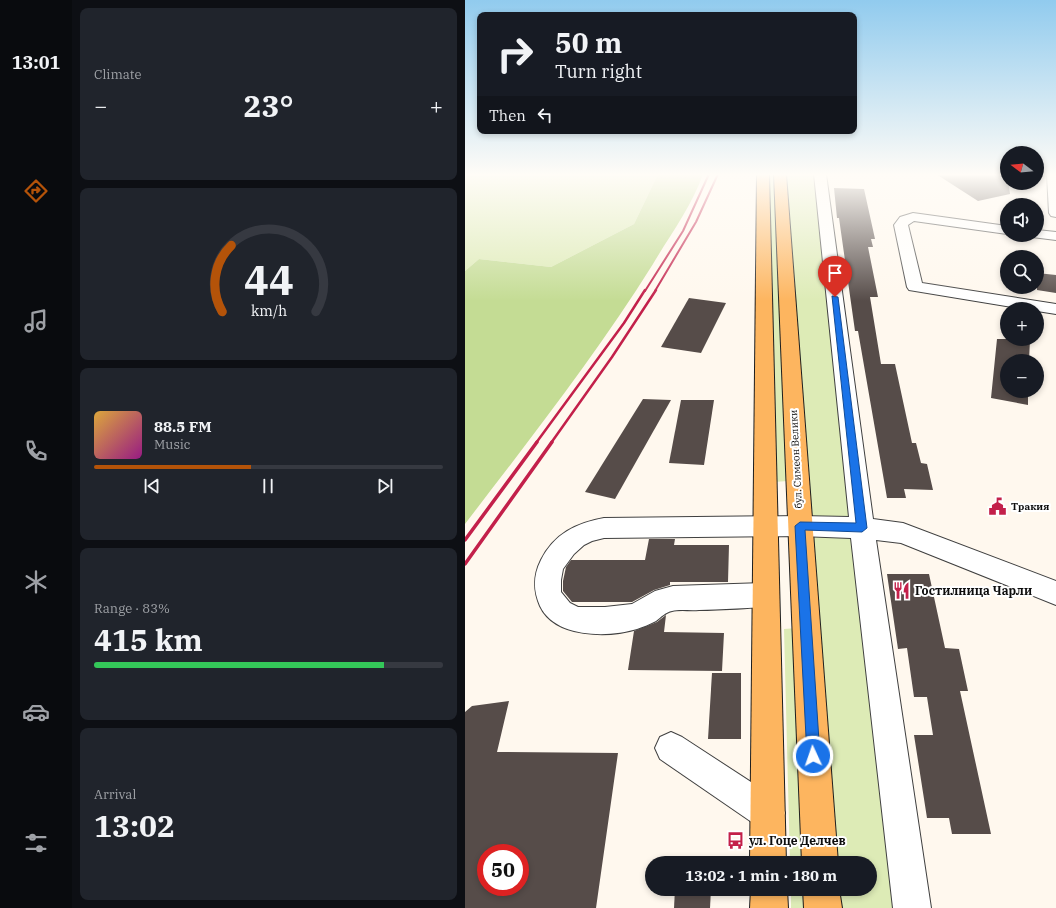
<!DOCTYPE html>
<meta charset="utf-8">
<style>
body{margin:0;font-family:"IBM Plex Serif",serif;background:#20242c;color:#f1f3f6;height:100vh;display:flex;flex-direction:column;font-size:15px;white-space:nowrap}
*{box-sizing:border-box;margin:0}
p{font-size:13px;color:#9ea1a6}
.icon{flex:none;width:22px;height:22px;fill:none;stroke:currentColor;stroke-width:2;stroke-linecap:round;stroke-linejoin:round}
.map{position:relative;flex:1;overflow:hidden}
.sheet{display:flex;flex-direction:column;gap:8px;padding:8px;background:#0d0f14;width:393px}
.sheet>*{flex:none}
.hud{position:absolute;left:12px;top:12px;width:380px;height:122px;border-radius:8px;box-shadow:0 2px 6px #0003;background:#171b24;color:#f1f3f6;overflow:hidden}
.needle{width:26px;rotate:286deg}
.tools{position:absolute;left:535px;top:146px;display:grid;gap:8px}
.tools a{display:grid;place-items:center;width:44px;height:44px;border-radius:50%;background:#171b24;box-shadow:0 2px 6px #0003;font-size:20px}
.speed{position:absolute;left:12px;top:844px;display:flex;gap:8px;font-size:20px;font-weight:700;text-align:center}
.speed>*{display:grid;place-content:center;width:52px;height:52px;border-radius:50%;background:#171b24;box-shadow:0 2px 6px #0003;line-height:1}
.speed .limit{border:6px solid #d22;background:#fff;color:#111}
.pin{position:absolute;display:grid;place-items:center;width:34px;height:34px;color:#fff;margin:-41px -17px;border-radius:50% 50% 50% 0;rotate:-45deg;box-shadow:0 0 4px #0007}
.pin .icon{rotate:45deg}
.me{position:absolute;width:44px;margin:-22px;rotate:357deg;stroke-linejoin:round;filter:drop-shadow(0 0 3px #0008)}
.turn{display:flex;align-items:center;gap:14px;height:84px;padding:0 12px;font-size:18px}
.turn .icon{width:52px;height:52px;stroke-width:2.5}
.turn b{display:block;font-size:28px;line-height:34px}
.then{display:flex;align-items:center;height:38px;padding:0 12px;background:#0003;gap:8px;font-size:15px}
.big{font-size:30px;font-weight:700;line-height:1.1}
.sheet .tile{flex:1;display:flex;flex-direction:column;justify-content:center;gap:6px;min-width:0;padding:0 14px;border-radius:8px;background:#20242c}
.sheet .dial{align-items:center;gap:0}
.dial svg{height:104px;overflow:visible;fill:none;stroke:#363941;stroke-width:7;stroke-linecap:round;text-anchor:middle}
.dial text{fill:#f1f3f6;stroke:none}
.song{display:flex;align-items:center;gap:12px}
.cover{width:48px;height:48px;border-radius:6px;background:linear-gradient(135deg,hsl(40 70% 55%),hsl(310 70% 35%))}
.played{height:4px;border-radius:2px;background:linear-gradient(90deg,#b45309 45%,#363941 45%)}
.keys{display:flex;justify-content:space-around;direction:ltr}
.heat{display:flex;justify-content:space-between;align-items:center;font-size:22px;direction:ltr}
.charge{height:6px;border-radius:3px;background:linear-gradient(90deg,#34c759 83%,#363941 0)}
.trip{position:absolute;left:180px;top:856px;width:232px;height:40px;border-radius:20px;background:#171b24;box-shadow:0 2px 6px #0003;font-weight:700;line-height:40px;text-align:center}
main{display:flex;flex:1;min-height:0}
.menu{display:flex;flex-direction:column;width:72px;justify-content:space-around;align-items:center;background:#090b0e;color:#9ea1a6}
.menu .icon{width:28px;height:28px}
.menu .selected{color:#b45309}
.menu b{font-size:18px;color:#f1f3f6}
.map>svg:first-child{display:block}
.green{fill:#ddebb6}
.forest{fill:#c4dc94}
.building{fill:#564c49;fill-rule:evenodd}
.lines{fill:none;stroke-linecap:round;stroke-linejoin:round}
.minor-casing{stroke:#404040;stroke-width:2}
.major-casing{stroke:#1e1e1e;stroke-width:2}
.minor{fill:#fff;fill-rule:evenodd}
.major{fill:#fdb55f;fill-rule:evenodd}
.rail-far2{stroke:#c3204a;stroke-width:2}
.rail-far1{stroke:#c3204a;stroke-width:2.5}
.rail{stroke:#c3204a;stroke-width:3.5}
.route{fill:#1a73e8;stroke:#114b97}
.labels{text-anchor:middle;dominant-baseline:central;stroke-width:4;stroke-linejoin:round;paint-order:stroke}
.street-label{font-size:10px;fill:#0d0d0d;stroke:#fff}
.poi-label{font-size:10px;font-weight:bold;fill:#0d0d0d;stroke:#fff;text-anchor:start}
.near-poi-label{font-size:12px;font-weight:bold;fill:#0d0d0d;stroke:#fff;text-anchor:start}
</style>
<main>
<nav class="menu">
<b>13:01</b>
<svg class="icon selected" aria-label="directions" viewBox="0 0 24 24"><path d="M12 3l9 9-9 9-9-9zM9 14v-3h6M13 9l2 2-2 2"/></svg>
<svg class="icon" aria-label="music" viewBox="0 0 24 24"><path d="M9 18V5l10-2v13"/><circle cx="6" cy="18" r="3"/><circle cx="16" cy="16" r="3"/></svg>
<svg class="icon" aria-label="phone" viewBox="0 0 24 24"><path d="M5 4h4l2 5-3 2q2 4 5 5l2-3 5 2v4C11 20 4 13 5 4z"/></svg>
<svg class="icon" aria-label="climate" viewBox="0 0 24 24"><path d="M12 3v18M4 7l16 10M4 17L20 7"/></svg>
<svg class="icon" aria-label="car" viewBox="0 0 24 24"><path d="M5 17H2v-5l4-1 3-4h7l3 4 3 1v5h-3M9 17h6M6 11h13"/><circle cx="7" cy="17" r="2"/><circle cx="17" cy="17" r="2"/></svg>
<svg class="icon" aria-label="filters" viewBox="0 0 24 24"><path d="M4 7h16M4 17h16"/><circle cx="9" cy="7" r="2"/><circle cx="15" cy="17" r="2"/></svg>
</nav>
<section class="sheet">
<div class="tile"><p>Climate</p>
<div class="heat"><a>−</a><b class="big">23°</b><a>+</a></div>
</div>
<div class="tile dial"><svg viewBox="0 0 100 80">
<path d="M14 69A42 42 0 1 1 86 69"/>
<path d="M14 69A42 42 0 0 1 21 18" stroke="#b45309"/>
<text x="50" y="56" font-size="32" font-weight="700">44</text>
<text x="50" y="72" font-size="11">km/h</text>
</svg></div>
<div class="tile">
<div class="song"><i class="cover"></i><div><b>88.5 FM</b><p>Music</p></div></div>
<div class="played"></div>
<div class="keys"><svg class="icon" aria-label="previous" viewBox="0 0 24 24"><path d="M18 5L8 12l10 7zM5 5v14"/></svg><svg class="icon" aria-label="pause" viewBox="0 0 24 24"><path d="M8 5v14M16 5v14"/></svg><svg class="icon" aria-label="next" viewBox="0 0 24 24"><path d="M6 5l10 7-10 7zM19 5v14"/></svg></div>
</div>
<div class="tile"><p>Range · 83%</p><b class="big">415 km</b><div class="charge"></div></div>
<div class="tile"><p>Arrival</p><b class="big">13:02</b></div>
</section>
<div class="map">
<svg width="591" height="908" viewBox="0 0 591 908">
<rect width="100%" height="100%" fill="#fff8ee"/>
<g class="green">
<polygon points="0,174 193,174 169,224 86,267 14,259 0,271"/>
<polygon points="302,174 311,174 323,481 309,482"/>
<polygon points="315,174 355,174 447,908 358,908 356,889 405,889 405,863 355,863"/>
<polygon points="332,628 342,863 325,863 319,629"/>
<polygon points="326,889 343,889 344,908 326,908"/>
</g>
<path class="forest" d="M193,174h45c-11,32 -33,61 -50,90 -57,91 -123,175 -188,260v-253l14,-12 72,8 83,-43z"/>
<g class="building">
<polygon points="471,174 542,174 545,194 513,201"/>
<polygon points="369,188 399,189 410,239 406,239 408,247 403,247 413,297 405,297 416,364 430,364 447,443 451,443 456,463 462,464 468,490 439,489 441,498 422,498 393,331 390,331 374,218 372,218"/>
<polygon points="572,273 591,275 591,293 572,290"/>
<polygon points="224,298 261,303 236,353 196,347"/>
<polygon points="532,339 565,339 564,361 542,361 542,391 563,391 563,405 526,398"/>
<polygon points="178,399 206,400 150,499 120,492"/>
<polygon points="216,400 249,400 239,465 204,463"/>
<polygon points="184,539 210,539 209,545 264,545 263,582 205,582 205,585 189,590 167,602 107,602 98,591 98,581 101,567 106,560 180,560"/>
<polygon points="422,574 464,574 480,648 494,649 503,691 495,691 526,834 487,834 484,818 462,818 449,735 468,735 462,697 449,697 442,648 433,649"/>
<polygon points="201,615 199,632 259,633 257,671 163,670 169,631 192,622"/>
<polygon points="247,673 276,673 276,739 243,739"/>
<path d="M44,701l-12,51 121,1 -22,155h-131v-196l7,-6zM21,853h34v34h-34z"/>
<polygon points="210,889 246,889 245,908 209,908"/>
</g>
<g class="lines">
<defs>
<g id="minor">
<path d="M349,174h12l47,345 30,4 153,58v24l-155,-62 -25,-3 55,368h-38l-42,-370 -51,-2 -196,2 -12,3 -8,4 -10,9 -11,15 -2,11v12l9,11 8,4h27l27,-3 23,-13 18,-5 93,-3 9,3 4,9 -4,9 -9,3c-22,1 -45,3 -67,3 -9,1 -19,-1 -27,1 -6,1 -11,6 -16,10 -6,3 -13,6 -19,8 -29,9 -82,9 -97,-23 -7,-16 -7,-30 1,-46 13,-26 35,-37 63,-42l196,-2 49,1z"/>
<polygon points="582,174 591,174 591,217 586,216 584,213"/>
<polygon points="448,213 542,226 542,234 449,221 443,225 457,283 591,304 591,314 572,311 572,309 559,309 444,290 442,287 429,225 435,217"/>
<polygon points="572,230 591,232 591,240 567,237 565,235 572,235"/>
<polygon points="206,732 217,737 315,801 320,813 315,825 303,830 291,825 195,759 190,748 195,737"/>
</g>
<g id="major">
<polygon points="292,174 304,174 321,863 285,863"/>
<polygon points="309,174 321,174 373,863 337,863"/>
<polygon points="286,889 322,889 323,908 285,908"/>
<polygon points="338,889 374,889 377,908 339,908"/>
</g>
</defs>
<use href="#minor" class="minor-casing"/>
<use href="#major" class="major-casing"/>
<use href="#minor" class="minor"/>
<use href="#major" class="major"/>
<g class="rail-far2">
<polyline points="180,291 218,231 244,174"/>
<polyline points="190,291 231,222 253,174"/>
</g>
<g class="rail-far1">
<polyline points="71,443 159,323 180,290"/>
<polyline points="86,443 147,357 191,290"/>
</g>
<g class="rail">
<polyline points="0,540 72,442"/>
<polyline points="0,564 87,442"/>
</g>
</g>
<linearGradient id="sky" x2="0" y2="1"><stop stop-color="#91cbee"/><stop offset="0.58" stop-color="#fffcf7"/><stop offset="1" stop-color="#fffcf7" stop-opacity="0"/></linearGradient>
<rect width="591" height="301" fill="url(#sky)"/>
<polygon class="route" points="367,296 373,297 402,528 397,532 340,530 355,756 353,760 348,762 344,760 342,756 330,526 335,522 391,523"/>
<defs>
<symbol id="civic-bare" viewBox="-9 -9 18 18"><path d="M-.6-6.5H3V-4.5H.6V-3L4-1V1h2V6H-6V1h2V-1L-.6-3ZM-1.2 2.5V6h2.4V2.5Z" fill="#c3204a" stroke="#fff" stroke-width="2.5" paint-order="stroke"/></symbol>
<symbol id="restaurant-bare" viewBox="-9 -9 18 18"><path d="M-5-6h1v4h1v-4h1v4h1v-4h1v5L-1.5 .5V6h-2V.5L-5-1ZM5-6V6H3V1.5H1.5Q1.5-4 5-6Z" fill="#c3204a" stroke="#fff" stroke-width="2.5" paint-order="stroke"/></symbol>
<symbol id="bus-bare" viewBox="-9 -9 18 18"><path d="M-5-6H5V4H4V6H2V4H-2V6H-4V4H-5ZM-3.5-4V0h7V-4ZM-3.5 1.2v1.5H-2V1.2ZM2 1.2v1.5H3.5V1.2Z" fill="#c3204a" stroke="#fff" stroke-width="2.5" paint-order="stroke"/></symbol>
</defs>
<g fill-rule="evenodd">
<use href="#civic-bare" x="520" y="494" width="25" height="25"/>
<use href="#restaurant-bare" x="424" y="578" width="25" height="25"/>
<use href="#bus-bare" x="258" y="828" width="25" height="25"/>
</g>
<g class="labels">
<g class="street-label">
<text transform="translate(331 459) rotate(-93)">бул. Симеон Велики</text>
</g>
<g class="poi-label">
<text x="546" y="506">Тракия</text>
</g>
<g class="near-poi-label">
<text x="450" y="590">Гостилница Чарли</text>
<text x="284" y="840">ул. Гоце Делчев</text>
</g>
</g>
</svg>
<div class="tools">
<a><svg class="needle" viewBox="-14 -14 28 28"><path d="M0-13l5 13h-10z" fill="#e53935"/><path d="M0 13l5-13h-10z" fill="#9ea1a6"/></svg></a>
<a><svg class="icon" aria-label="sound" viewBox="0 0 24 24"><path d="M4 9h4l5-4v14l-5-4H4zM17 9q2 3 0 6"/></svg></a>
<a><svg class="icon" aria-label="search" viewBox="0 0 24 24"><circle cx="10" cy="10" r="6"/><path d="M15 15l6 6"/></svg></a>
<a>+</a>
<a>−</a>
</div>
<div class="speed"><div class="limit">50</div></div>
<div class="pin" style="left:370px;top:297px;background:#d93025"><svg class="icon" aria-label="arrive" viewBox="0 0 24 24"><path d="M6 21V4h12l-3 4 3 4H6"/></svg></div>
<svg class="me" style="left:348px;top:756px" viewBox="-20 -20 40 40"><circle r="17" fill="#1a73e8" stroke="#fff" stroke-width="3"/><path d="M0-11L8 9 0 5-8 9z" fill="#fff"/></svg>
<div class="trip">13:02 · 1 min · 180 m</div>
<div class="hud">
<div class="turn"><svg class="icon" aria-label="right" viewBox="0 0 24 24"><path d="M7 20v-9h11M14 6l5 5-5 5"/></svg><div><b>50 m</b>Turn right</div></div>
<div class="then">Then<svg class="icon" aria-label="left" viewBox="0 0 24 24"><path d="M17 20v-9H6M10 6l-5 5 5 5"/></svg></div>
</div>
</div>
</main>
